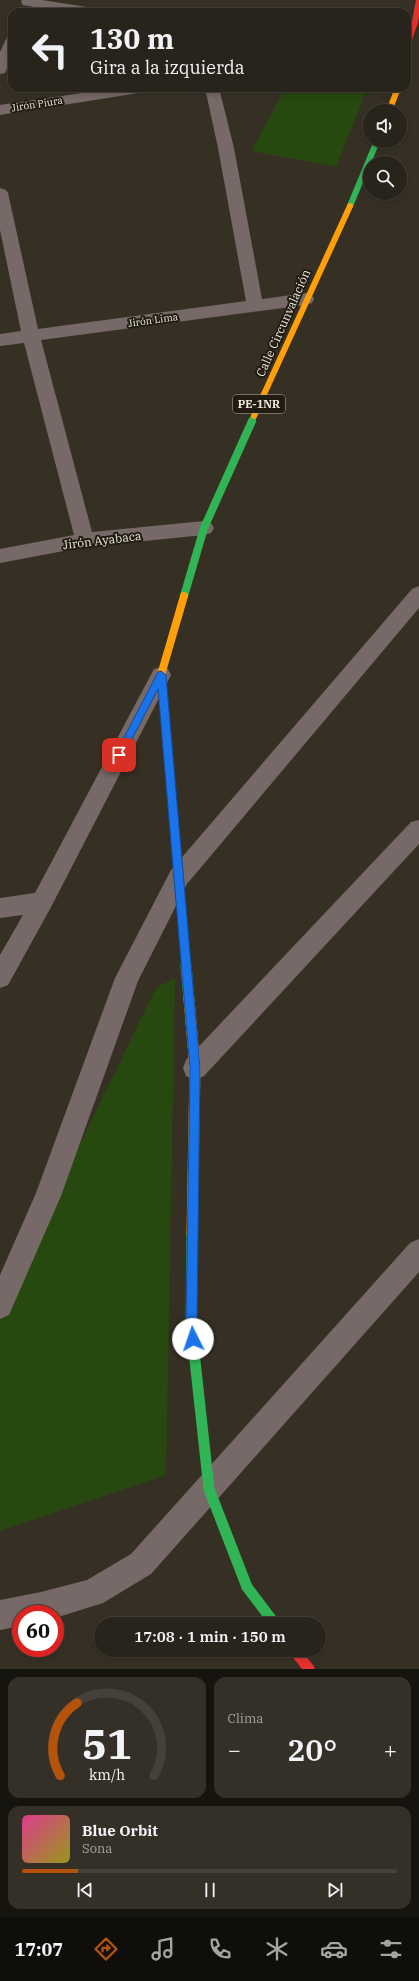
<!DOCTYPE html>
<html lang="es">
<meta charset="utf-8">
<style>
body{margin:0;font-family:"IBM Plex Serif",serif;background:#343028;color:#f1f3f6;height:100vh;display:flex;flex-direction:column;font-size:15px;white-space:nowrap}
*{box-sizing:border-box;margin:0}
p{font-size:13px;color:#a5a4a3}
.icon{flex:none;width:22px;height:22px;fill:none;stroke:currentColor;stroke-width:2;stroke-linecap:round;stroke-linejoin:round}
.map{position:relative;height:1669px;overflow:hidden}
.details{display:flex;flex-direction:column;gap:8px;padding:8px;background:#16140f;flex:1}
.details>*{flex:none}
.hud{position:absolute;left:8px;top:8px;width:403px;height:84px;border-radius:12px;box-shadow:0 2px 6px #0003,0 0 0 1px #44413a;background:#28241b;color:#f1f3f6;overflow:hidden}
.controls{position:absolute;left:363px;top:104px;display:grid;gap:8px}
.controls a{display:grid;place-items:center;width:44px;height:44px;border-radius:50%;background:#28241b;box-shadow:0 2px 6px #0003,0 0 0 1px #44413a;font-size:20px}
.speed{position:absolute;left:12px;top:1605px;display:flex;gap:8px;font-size:20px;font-weight:700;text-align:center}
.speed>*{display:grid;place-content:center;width:52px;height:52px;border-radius:50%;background:#28241b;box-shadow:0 2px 6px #0003,0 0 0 1px #44413a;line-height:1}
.speed .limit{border:6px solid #d22;background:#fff;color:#111}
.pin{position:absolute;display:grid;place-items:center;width:34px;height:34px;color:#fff;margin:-17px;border-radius:8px;box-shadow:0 2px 6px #0006}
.me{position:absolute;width:44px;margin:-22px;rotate:356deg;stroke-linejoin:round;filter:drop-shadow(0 0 3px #0008)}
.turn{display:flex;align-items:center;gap:14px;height:84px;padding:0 16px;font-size:18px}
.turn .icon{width:52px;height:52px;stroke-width:2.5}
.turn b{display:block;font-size:28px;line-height:34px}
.big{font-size:30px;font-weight:600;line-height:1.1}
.details .widget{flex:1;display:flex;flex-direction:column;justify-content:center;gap:6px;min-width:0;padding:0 14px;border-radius:12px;background:#343028}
.details .dial{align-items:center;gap:0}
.dial svg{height:104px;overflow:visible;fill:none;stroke:#44413a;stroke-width:7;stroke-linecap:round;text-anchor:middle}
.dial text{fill:#f1f3f6;stroke:none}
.song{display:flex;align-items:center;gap:12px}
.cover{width:48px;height:48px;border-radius:6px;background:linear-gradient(135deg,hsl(330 70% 55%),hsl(60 70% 35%))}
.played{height:4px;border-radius:2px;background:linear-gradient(90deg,#b45309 15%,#44413a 15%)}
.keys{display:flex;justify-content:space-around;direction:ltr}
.heat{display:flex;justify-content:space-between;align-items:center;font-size:22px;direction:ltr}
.details .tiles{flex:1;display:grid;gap:8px;grid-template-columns:1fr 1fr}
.widget:last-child{grid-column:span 2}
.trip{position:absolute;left:94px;top:1617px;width:232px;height:40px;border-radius:20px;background:#28241b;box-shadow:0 2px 6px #0003,0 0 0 1px #44413a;font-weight:600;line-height:40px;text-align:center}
.tabs{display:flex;height:64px;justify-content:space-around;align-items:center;background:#100e0b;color:#a5a4a3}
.tabs .icon{width:28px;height:28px}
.tabs .selected{color:#b45309}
.tabs b{font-size:18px;color:#f1f3f6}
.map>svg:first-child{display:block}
.green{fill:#27480f}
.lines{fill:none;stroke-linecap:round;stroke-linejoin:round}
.street{fill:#776967;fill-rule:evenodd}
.fast-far2{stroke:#30b455;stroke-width:6}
.fast-far1{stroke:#30b455;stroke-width:8}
.fast{stroke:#30b455;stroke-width:11}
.slow-far2{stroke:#ff9f0a;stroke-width:6}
.slow-far1{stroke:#ff9f0a;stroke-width:8}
.slow{stroke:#ff9f0a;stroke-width:11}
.jam-far1{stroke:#e5322d;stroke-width:6}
.jam{stroke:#e5322d;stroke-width:11}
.route{fill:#1a73e8;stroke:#114b97}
.labels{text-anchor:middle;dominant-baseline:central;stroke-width:4;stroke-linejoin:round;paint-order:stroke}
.far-street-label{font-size:10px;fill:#eee9db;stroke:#201c12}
.shield{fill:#201c12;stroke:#b0ac9f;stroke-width:1}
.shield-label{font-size:11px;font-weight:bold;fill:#eee9db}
.street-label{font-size:12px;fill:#eee9db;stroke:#201c12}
</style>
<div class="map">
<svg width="419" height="1669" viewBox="0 0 419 1669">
<rect width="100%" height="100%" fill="#363024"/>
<g class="green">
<polygon points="285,88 344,88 366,92 336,167 252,151"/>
<polygon points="175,978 166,1475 0,1531 0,1308 156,988"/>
</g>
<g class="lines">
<g class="street">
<polygon points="22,0 42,0 93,8 98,9 100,12 66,12 28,6 23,5 21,2"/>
<polygon points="12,36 12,58 5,73 0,74 0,52 7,37"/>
<polygon points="116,88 152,88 150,91 145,92 0,115 0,105"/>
<polygon points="205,88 219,88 234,148 262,299 306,293 312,295 314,299 312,303 306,305 41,340 92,532 204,521 211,523 214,528 211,533 204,535 85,547 0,563 0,549 74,535 24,343 0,346 0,334 21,331 0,230 0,188 6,190 8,193 38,329 246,301 218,148"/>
<polygon points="379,88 403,88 404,90 402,93 397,94 381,91"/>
<polygon points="419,586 419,608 187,884 138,981 61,1196 9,1315 0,1319 0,1275 36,1193 115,978 171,870 412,589"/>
<polygon points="161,667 168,669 171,675 50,909 8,985 0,988 0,955 23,915 0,918 0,898 35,893 154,669"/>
<polygon points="419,820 419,844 204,1076 195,1080 186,1076 183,1068 186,1060 411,822"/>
<polygon points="419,1239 419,1272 151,1574 103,1603 55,1618 55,1614 21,1614 21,1626 0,1630 0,1600 41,1592 87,1580 131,1554 410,1243"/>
</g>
<g class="fast-far2">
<polyline points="350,206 377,141"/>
<polyline points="251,422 254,416"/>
</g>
<g class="fast-far1">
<polyline points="184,596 204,528 252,421"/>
<polyline points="168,761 186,967"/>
</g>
<g class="fast">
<polyline points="186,966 189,999"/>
<polyline points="192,1233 191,1324 209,1489 247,1587 275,1624"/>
</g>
<g class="slow-far2">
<polyline points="389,111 398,88"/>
<polyline points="254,416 350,206"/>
</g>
<polyline class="slow-far1" points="168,761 161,675 184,596"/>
<polyline class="slow" points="189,999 195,1068 192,1233"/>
<polyline class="jam-far1" points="407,45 415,22 419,0"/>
<polyline class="jam" points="294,1650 309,1669"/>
</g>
<polygon class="route" points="161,671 166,675 200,1068 197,1324 198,1339 197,1343 193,1345 189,1343 186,1324 190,1068 158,689 122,758 116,758 115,755 158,672"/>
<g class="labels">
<g class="far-street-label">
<text transform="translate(37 104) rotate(-9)">Jirón Piura</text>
<text transform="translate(153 320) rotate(-8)">Jirón Lima</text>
</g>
<rect class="shield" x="233" y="395" width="52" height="18" rx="3"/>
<g class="shield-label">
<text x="259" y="404">PE-1NR</text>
</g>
<g class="street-label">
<text transform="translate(283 323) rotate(-66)">Calle Circunvalación</text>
<text transform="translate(102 540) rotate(-7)">Jirón Ayabaca</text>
</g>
</g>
</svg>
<div class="controls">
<a><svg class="icon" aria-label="sound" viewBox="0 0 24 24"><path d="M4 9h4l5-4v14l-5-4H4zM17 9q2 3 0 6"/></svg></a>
<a><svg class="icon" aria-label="search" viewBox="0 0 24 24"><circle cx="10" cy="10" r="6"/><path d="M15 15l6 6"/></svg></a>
</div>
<div class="speed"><div class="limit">60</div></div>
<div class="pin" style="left:119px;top:755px;background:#d93025"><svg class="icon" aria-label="arrive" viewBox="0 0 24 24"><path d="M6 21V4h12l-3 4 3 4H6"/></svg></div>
<svg class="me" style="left:193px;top:1339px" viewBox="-20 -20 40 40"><circle r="19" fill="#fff"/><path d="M0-13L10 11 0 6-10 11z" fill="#1a73e8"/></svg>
<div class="trip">17:08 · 1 min · 150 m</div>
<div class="hud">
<div class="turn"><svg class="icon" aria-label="left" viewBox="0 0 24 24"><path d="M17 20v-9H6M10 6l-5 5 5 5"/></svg><div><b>130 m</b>Gira a la izquierda</div></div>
</div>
</div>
<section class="details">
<div class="tiles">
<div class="widget dial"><svg viewBox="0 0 100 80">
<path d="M14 69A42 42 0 1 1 86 69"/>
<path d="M14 69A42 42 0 0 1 27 13" stroke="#b45309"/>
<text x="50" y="56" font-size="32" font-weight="700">51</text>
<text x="50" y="72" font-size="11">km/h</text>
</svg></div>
<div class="widget"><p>Clima</p>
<div class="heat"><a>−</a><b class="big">20°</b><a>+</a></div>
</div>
<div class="widget">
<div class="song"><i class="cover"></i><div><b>Blue Orbit</b><p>Sona</p></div></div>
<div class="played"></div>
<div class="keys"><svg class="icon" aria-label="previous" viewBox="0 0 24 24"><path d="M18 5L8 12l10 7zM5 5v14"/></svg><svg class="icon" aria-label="pause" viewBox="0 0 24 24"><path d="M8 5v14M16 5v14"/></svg><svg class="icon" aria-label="next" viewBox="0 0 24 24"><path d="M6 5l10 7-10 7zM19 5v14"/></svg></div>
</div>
</div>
</section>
<nav class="tabs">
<b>17:07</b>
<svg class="icon selected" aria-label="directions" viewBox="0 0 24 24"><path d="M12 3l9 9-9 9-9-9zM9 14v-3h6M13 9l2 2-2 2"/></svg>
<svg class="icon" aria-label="music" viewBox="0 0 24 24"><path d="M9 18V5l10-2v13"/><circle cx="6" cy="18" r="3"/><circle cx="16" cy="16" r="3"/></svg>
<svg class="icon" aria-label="phone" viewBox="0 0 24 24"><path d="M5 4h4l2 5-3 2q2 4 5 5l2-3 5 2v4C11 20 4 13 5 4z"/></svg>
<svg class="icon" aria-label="climate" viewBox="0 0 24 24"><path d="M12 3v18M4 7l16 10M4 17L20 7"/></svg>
<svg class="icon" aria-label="car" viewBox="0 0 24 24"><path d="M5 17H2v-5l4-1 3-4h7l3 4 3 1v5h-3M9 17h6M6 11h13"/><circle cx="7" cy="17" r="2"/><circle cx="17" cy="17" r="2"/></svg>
<svg class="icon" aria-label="filters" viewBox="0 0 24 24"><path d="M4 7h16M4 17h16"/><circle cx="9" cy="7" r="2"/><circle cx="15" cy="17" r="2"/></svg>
</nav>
